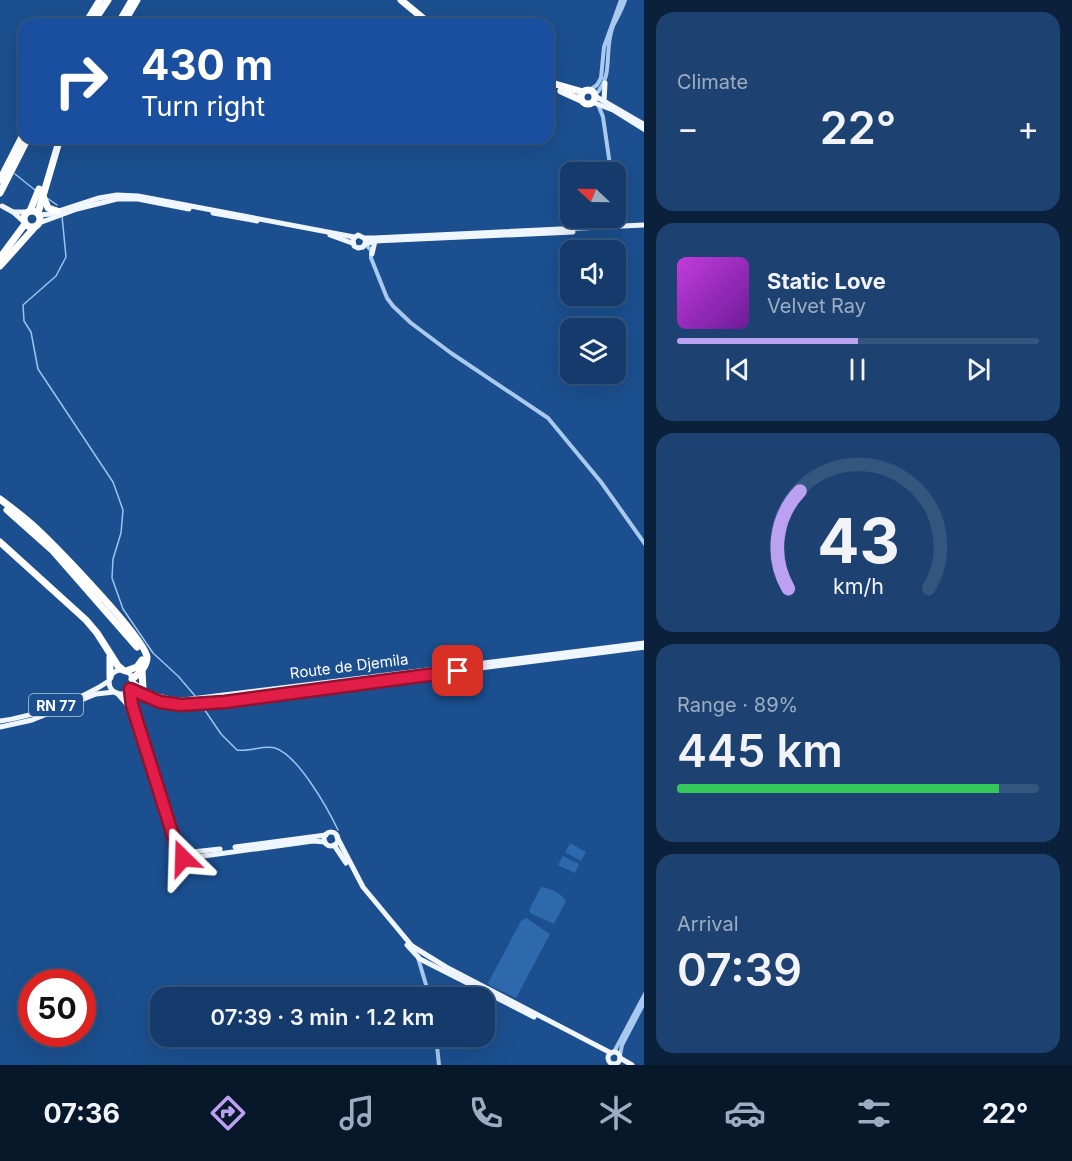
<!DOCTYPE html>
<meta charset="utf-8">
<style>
body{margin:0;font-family:Inter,sans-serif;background:#1d4271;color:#f1f3f6;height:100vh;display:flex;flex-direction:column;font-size:22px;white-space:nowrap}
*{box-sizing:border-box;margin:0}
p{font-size:20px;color:#9dadc1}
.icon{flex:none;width:33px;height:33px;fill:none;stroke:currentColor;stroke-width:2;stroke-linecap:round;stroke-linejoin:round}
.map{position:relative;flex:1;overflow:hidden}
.panel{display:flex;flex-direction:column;gap:12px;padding:12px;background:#0b203b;width:428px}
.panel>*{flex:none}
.hud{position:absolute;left:18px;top:18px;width:536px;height:126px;border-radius:18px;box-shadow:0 6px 24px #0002,0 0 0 2px #33557e;background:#1a4fa0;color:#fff;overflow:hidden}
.needle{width:39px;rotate:292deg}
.fabs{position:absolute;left:560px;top:162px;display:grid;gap:12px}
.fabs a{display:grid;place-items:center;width:66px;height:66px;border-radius:12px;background:#143b6b;box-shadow:0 6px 24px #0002,0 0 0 2px #33557e;font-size:30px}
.speed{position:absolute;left:18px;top:969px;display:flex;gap:12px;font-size:30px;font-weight:700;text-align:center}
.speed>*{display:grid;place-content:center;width:78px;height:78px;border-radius:50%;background:#143b6b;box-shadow:0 6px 24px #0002,0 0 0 2px #33557e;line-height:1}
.speed .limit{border:9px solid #d22;background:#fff;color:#111}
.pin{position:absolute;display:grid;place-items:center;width:51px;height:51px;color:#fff;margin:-26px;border-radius:12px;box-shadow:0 3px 9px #0006}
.me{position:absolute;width:66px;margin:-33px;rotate:338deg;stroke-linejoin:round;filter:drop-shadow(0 0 4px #0008)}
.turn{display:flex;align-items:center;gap:21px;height:126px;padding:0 24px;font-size:27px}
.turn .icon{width:78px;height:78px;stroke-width:2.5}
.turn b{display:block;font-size:42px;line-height:51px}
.big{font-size:45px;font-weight:600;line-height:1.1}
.panel .widget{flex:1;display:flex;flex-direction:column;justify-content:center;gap:9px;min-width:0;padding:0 21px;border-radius:18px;background:#1d4271}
.panel .dial{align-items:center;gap:0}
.dial svg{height:156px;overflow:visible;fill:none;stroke:#33557e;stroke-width:7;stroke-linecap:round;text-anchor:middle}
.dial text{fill:#f1f3f6;stroke:none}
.song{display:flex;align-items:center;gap:18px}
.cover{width:72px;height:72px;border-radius:9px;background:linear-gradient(135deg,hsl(290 70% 55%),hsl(280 70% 35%))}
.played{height:6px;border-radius:3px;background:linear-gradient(90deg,#bca0f2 50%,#33557e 50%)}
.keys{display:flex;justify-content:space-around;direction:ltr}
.heat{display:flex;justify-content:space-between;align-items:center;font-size:33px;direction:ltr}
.charge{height:9px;border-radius:4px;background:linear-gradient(90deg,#34c759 89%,#33557e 0)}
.trip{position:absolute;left:150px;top:987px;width:345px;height:60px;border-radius:18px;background:#143b6b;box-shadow:0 6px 24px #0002,0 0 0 2px #33557e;font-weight:600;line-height:60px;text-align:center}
.tabs{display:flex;height:96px;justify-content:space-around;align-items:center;background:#08182b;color:#9dadc1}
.tabs .icon{width:42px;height:42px}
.tabs .selected{color:#bca0f2}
.tabs b{font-size:27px;color:#f1f3f6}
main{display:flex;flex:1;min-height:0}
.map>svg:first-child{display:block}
.green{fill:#2e69ad}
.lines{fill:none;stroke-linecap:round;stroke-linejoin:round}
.stream{stroke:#9cc4f0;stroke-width:1.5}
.minor{stroke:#a9c9ee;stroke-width:4}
.major{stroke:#f0f6ff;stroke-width:5}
.highway{stroke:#fff;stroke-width:7}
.route-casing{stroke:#92132f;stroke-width:15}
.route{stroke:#e11d48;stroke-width:10}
.labels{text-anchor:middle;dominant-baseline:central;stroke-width:5;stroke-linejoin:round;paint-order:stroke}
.shield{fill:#1b4f8f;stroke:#bbcadd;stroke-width:1.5}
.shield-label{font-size:14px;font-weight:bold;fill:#fff}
.street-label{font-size:15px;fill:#fff;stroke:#1b4f8f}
</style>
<main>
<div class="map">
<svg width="645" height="1065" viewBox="0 0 645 1065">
<rect width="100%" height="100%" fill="#1b4f8f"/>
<g class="green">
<polygon points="570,843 586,852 581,861 565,852"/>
<polygon points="563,856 579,864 575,873 558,865"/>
<path d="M541,887c10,2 19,5 25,14l-12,23 -24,-11 -1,-3z"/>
<polygon points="526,918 550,934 516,998 490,986 488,983 521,921"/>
</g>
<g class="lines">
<g class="stream">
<polyline points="15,174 35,190"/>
<polyline points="47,198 57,205"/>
<polyline points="62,216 66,257 56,276 23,305 24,321 31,332 38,369 113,482 123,510 121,533 113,559 112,578 123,609 153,653 178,676 196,697"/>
<path d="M202,706l19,28 16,16c12,2 27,-5 38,-2 23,7 53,61 63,82"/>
</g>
<g class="minor">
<polyline points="590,90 597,85 601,78 604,47 621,0"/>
<path d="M595,95c20,-20 8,-44 18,-69 4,-8 9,-17 12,-26"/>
<polyline points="598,104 603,117 611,172"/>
<polyline points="615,199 618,227"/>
<polyline points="365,244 371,250 371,258 387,298 393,306 411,323 451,353 548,418 601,482 645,544"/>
<polyline points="418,958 430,998"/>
<polyline points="436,1036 439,1065"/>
<polyline points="614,1052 645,994"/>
<polyline points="620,1055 622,1045 645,1001"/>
</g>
<g class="major">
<polyline points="595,96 645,125"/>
<polyline points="604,101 605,83"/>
<polyline points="592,102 613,110 645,130"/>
<polyline points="2,206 13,212 24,222"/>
<polyline points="13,212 27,212"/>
<polyline points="213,213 257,221"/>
<polyline points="39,215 50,214 99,198 117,195 138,196 354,237"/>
<polyline points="39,223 77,209 117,199 138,199 189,209"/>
<polyline points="330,235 352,243"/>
<polyline points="364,238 366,242 363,247 358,248 354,246 353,239 358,235 364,238 374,238 645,225"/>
<polyline points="365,244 375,241 573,232"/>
<polyline points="372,254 375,241"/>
<circle cx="121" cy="682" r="12"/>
<path d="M132,681c14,13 32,18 51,19l462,-57"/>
<polyline points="130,689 166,703 197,704 645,647"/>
<polyline points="129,691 137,718"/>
<polyline points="117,693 126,703 133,717 161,805 174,854"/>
<path d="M0,721c31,-4 83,-22 109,-40"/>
<polyline points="0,727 32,720 96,694 114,692"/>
<circle cx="331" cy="839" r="7"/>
<polyline points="337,837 363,887 412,946 446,967 611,1053"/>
<polyline points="174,839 180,851"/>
<polyline points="334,845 346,863"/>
<polyline points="235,847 326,835"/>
<circle cx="178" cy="855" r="5"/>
<polyline points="183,853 220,849"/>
<polyline points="182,859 313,841 325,842"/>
<polyline points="407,945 420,959 534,1017"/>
<circle cx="614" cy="1058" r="6"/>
<polyline points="620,1058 632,1065"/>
</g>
<g class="highway">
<polyline points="401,0 430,24"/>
<polyline points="85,24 100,0"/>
<polyline points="92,24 108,0"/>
<polyline points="118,24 132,0"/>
<polyline points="123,24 137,0"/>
<polyline points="548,82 583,92"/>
<circle cx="588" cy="97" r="7"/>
<polyline points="561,91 581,100"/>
<polyline points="0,180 24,133"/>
<polyline points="0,193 28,138"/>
<polyline points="43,196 48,208 57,211"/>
<circle cx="32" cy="219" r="8"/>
<polyline points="30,211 39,189"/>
<polyline points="38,213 60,138"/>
<polyline points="0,258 25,224"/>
<polyline points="0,266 34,228"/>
<path d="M0,499c12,9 25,19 36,29 19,18 108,109 111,129 0,9 -8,17 -15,22"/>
<polyline points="7,510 53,551 137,647"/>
<polyline points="0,542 86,620 97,633 118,666 123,670"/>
<polyline points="110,657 110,677"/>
<polyline points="126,671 137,667 142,660"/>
<polyline points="142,671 143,689"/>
</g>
</g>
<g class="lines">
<defs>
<polyline id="route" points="183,858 183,853 176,845 132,705 130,689 160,702 181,705 225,702 458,671"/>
</defs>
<use href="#route" class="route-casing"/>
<use href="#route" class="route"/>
</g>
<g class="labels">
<rect class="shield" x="29" y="694" width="54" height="22" rx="4.5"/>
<g class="shield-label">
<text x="56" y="705">RN 77</text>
</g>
<g class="street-label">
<text transform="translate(349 666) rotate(-7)">Route de Djemila</text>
</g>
</g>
</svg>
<div class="fabs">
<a><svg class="needle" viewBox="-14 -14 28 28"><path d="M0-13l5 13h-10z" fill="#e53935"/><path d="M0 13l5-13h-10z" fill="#9dadc1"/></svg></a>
<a><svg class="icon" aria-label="sound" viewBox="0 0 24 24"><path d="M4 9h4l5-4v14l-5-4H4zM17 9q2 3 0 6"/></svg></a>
<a><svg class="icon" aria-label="layers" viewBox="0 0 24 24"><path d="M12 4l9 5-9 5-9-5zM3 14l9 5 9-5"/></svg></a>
</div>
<div class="speed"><div class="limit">50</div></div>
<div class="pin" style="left:458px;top:671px;background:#d93025"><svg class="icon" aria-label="arrive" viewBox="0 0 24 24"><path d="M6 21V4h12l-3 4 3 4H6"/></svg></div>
<svg class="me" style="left:183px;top:858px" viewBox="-20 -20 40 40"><path d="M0-17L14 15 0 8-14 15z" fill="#e11d48" stroke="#fff" stroke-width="4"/></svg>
<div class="trip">07:39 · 3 min · 1.2 km</div>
<div class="hud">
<div class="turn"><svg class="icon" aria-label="right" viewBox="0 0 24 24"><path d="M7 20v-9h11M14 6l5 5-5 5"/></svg><div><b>430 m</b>Turn right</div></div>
</div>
</div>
<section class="panel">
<div class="widget"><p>Climate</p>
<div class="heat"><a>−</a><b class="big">22°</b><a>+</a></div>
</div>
<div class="widget">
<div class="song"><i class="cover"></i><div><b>Static Love</b><p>Velvet Ray</p></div></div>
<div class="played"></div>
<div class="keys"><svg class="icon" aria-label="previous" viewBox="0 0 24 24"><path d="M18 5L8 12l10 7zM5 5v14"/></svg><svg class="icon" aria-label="pause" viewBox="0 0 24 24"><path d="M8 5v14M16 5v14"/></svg><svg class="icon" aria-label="next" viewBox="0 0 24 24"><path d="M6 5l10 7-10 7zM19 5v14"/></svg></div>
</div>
<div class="widget dial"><svg viewBox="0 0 100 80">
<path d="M14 69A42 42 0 1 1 86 69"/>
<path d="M14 69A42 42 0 0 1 20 19" stroke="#bca0f2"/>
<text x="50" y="56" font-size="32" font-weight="700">43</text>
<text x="50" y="72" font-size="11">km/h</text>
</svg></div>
<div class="widget"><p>Range · 89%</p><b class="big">445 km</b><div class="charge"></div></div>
<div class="widget"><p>Arrival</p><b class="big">07:39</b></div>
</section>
</main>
<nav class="tabs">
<b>07:36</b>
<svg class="icon selected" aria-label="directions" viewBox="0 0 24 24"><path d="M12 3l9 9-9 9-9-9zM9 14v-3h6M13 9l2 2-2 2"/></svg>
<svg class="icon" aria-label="music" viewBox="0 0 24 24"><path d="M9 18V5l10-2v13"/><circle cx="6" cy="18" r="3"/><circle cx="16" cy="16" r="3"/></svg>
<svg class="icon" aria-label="phone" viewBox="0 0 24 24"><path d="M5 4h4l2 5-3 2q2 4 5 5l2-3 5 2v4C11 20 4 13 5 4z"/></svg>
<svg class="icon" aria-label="climate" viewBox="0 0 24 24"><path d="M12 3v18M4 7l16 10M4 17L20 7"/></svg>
<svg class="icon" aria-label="car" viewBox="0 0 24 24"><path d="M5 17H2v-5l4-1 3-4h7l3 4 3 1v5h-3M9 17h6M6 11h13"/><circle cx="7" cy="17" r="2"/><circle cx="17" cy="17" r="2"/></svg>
<svg class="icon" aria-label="filters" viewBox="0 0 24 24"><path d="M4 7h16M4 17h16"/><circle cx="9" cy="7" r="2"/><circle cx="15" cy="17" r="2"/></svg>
<b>22°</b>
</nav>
